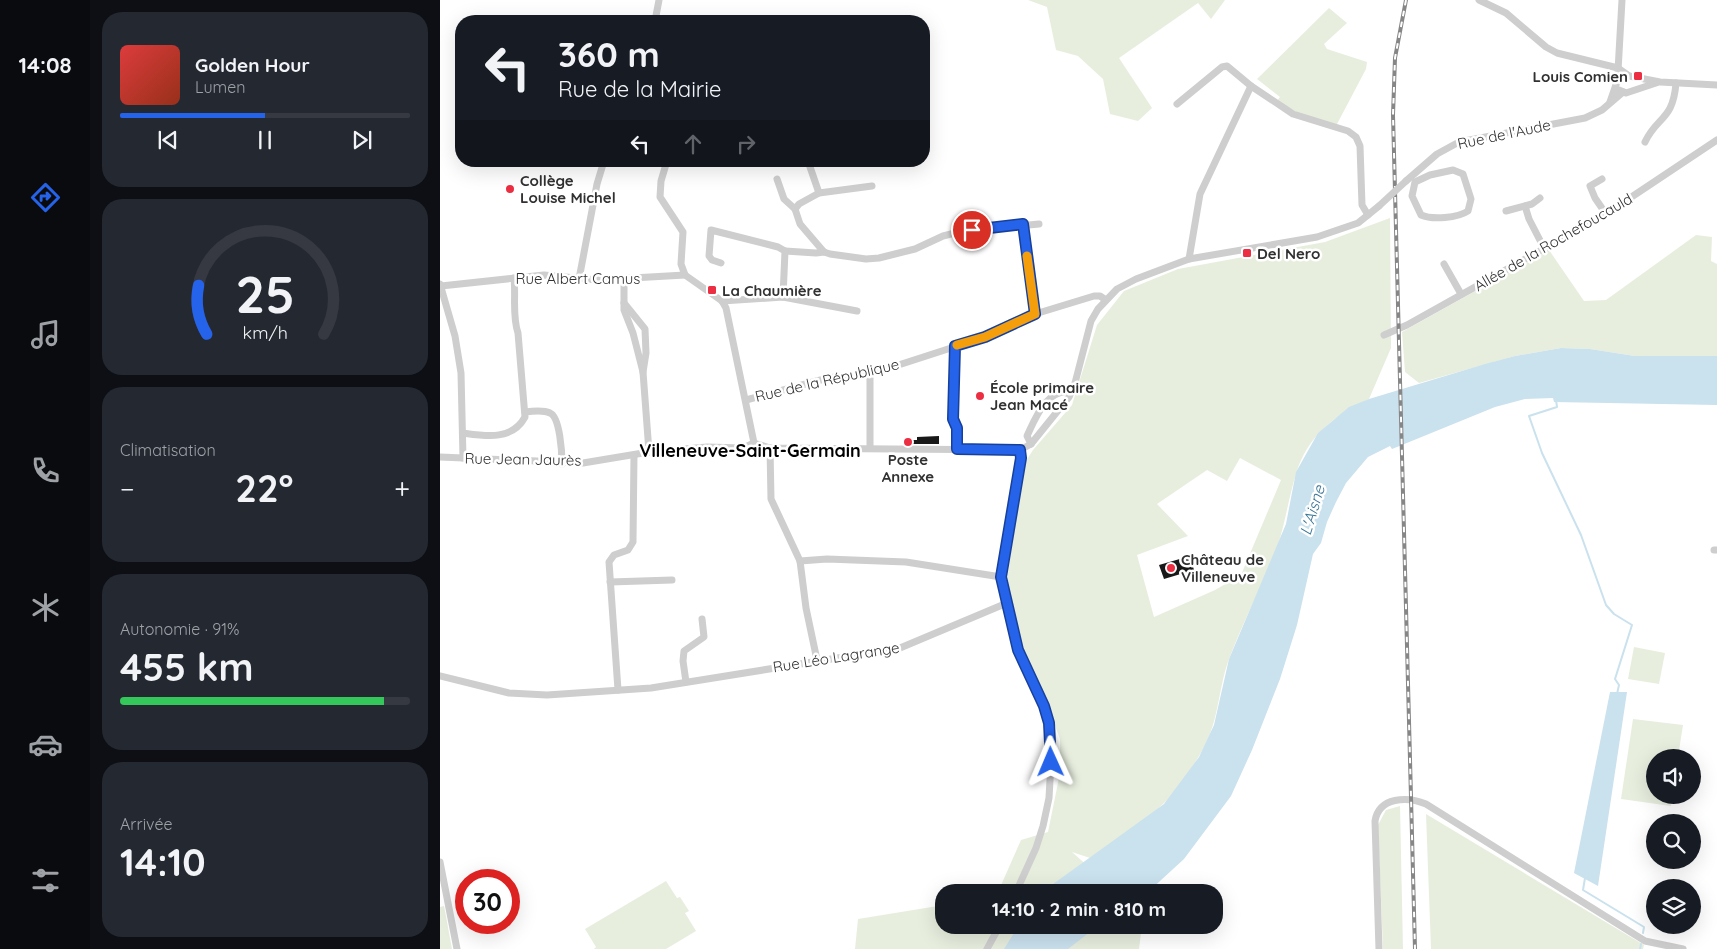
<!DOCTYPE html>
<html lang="fr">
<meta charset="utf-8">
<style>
body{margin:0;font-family:Quicksand,sans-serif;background:#242831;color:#f1f3f6;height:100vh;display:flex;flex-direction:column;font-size:19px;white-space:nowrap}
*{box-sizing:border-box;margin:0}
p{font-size:16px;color:#9ea1a6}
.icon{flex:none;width:28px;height:28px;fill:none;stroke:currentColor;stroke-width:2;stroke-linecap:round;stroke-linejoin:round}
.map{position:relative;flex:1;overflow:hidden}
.sheet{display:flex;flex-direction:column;gap:12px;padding:12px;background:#0d0f14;width:350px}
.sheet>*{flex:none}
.banner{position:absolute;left:15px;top:15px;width:475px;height:152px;border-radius:20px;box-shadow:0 5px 20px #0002;background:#171b24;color:#f1f3f6;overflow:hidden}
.tools{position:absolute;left:1206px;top:749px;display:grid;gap:10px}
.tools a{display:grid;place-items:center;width:55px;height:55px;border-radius:50%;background:#171b24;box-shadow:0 5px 20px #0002;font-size:25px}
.speed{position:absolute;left:15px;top:869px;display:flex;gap:10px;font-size:25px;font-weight:700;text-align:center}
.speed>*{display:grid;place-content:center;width:65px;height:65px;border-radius:50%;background:#171b24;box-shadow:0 5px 20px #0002;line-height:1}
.speed .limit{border:8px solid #d22;background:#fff;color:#111}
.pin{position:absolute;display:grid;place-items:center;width:42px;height:42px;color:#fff;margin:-21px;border:2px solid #fff;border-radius:50%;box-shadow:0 1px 5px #0007}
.me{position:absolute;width:55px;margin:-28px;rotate:359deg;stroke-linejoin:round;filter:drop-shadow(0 0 4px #0008)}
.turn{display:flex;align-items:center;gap:18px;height:105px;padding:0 20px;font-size:22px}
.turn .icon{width:65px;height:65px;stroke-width:2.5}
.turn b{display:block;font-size:35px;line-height:42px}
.lanes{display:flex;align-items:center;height:48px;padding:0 20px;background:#0003;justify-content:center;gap:25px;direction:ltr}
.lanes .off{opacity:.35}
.big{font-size:38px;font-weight:700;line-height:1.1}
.sheet .card{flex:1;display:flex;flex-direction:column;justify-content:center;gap:8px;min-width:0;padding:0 18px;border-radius:20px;background:#242831}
.sheet .dial{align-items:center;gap:0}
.dial svg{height:130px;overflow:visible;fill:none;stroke:#363941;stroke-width:7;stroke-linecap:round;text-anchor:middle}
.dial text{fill:#f1f3f6;stroke:none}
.song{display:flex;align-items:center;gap:15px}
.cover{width:60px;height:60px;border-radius:8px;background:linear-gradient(135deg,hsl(0 70% 55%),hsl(10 70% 35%))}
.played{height:5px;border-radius:2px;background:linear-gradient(90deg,#2563eb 50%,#363941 50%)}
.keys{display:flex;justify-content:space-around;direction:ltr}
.heat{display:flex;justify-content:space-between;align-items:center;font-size:28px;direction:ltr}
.charge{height:8px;border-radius:4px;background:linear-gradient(90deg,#34c759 91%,#363941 0)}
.trip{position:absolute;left:495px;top:884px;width:288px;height:50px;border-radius:20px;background:#171b24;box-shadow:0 5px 20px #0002;font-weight:700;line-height:50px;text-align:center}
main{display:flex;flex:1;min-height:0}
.tab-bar{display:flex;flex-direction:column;width:90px;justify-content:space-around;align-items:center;background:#090b0e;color:#9ea1a6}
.tab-bar .icon{width:35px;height:35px}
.tab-bar .on{color:#2563eb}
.tab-bar b{font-size:22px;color:#f1f3f6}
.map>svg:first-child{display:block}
.green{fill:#e7eede;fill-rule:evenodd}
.water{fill:#cae1ee}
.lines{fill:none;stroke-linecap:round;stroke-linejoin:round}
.stream{stroke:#cae1ee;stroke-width:2}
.building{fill:#181818}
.street{stroke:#cecece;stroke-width:7}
.rail-casing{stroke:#868686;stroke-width:4}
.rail{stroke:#fff;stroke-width:2;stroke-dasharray:5.5;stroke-linecap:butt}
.street-bridge{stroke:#cecece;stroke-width:7}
.route-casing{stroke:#184099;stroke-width:12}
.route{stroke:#2563eb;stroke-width:9}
.slow{stroke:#f59e0b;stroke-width:9}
.poi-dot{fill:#ec2e42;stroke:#fff;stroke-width:2}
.labels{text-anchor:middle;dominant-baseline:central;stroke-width:5;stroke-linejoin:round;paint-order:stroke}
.poi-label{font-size:15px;font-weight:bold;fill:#313131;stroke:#fff;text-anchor:start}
.street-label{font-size:15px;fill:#313131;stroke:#fff}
.water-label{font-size:16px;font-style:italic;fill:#3a7697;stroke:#fff}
.quarter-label{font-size:18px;font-weight:bold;fill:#000;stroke:#fff}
</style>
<main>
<nav class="tab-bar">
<b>14:08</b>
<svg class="icon on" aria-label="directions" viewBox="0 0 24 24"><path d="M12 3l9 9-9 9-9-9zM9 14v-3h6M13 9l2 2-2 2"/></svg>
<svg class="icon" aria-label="music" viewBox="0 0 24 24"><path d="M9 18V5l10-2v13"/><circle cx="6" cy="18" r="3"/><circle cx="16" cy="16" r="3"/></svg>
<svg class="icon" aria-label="phone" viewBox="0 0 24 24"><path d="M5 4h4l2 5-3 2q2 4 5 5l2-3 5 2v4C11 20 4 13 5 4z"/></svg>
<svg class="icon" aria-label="climate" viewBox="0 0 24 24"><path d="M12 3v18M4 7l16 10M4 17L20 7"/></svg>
<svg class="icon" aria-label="car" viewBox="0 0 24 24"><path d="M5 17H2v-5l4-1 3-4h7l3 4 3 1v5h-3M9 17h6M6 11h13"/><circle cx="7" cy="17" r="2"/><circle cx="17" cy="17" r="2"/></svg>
<svg class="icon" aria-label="filters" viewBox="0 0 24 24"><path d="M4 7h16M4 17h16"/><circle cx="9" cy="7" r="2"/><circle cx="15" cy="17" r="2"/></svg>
</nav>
<section class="sheet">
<div class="card">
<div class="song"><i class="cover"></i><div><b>Golden Hour</b><p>Lumen</p></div></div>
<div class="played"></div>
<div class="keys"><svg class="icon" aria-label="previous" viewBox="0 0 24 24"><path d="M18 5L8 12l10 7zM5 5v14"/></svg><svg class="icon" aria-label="pause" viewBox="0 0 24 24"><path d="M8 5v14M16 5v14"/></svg><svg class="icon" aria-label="next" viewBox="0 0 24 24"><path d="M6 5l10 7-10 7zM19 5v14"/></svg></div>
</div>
<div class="card dial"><svg viewBox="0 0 100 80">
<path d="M14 69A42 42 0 1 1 86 69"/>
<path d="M14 69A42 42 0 0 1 9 39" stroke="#2563eb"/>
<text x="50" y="56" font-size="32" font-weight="700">25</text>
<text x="50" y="72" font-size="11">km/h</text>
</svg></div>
<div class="card"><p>Climatisation</p>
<div class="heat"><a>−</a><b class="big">22°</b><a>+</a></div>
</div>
<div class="card"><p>Autonomie · 91%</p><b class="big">455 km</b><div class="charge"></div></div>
<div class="card"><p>Arrivée</p><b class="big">14:10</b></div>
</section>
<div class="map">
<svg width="1277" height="949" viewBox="0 0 1277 949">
<rect width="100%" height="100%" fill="#fff"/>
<g class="green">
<polygon points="588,0 785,0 771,19 758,3 679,58 712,108 698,121 670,114 663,79 638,56 616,50 607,7"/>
<polygon points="889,8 907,23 884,44 887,49 927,62 926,69 896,126 869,119 837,101 840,97 817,79"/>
<path d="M950,218l1,130 -22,51c-33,15 -62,37 -73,75 -8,26 -11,51 -20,77 -15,36 -33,71 -47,108 -11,30 -10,62 -26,90 -11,19 -24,41 -40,55 -22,21 -49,37 -73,54l-18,-6 45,40h-119l23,-52 27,-8 12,-59v-34l-10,-27 -28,-58 -15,-74 17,-116 9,-14 39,-45 25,-80 27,-34 54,-22 147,-27zM800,458l41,22 -40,95 -26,15 -61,27 -17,-62 51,-19 -31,-32 50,-34 20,11z"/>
<polygon points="1256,235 1272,237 1271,261 1277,264 1277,356 1195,356 1150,349 1121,348 1075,356 979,383 965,372 962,332 1109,250 1144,301 1166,300"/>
<polygon points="1194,647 1225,653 1219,684 1188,679"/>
<polygon points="1193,719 1243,725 1238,757 1215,758 1215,795 1233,795 1231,806 1181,799"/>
<polygon points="960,806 963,949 943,949 938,825 946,810"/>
<polygon points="986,814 1204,945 1203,949 991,949"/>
<polygon points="226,881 237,898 240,897 249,911 245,913 256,931 226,949 154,949 156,947 145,929"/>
<polygon points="504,905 504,925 702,925 699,949 415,949 418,919"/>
<polygon points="4,906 12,949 0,949 0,907"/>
</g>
<g class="water">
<polygon points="1121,348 1150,349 1195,356 1277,356 1277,405 1114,402 1113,398 1085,399 1055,407 957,447 952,449 950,446 928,457 906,483 896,502 887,522 881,543 873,554 857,625 840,679 812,750 791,796 744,859 708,892 602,892 724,804 759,757 774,725 789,659 846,524 856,472 878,433 909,407 929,399 1045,364 1075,356"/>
<polygon points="1170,692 1187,692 1158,886 1134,873"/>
<polygon points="579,925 659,925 628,949 564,949"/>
</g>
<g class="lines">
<g class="stream">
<polyline points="1116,400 1117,407 1089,416 1102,453 1141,535 1166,605 1174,614 1192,625 1175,679 1179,685 1177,694"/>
<polyline points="1145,878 1143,890 1204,927 1203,933"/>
<polyline points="1200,949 1201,944"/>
</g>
</g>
<g class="building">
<polygon points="499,436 499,444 466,444 466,440 477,440 477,437"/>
<polygon points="750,556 754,570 724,579 719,565"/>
</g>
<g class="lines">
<g class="street">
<polyline points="1039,0 1066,13 1106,47 1117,53 1178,68 1188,75"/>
<polyline points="215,21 219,0"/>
<polyline points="1178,71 1182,0"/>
<polyline points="1179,90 1186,93 1216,83"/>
<polyline points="1170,102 1178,79 1184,75 1220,82 1277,85"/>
<polyline points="737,104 782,67 787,66 811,86 853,114 908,131 916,137 920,146 922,205 928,215"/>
<path d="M1205,142c12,-26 28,-21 31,-59"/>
<polyline points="227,161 221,181 220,197 243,232 241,264 245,275 282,301 286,308 314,443"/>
<polyline points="369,164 379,193 432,186"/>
<path d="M1013,170l10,4 8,25 -3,12c-10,7 -36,9 -47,4l-9,-19 3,-14 15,-7z"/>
<polyline points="337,179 344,199 355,209 360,224 384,252 390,254 426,259 439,258 475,249 503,236 519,232 599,224"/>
<polyline points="1162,179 1150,186 1155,198 1166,214"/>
<polyline points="966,181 997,154 1019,142 1145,118 1162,110 1183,92"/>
<polyline points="1085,206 1089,219 1105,250"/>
<polyline points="355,209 359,204 379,193"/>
<polyline points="1066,211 1092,204 1100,198"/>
<polyline points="583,224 595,314"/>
<polyline points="345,251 376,253 384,252"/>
<polyline points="749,259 760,194 811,86"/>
<polyline points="281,263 272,260 269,256 271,230 338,247 345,251 343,297"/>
<polyline points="1004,264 1021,294"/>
<polyline points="139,279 157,184 164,161"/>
<polyline points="184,279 184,310 193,333 203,372 209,452"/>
<polyline points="0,284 15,336 21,373 23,458"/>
<polyline points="1,286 104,275 157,280 245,275"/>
<polyline points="282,301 343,297 417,311"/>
<polyline points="184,303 205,329 206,353 203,372"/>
<polyline points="944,335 967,325 1166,214 1277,140"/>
<polyline points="515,346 513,419 517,428 517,449"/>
<polyline points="430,372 430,448"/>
<polyline points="306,400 388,378 440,371 545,337 595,314 654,296 660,296 666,300"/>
<path d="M85,412c7,-1 19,-2 25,1 10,4 12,40 12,51"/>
<path d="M23,433c22,3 49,8 62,-16l-7,-84c-6,-17 -2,-37 -4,-55"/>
<polyline points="314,443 330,448 580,450 591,444 629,397 635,383 651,321 658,309 677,289 696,279 749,259 877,237 918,223 939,206"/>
<path d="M591,444l-4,-8c8,-17 20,-49 45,-44"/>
<polyline points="330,448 331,499 360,561 366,608 377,660"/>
<polyline points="0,457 143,463 209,452 267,447 303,448 314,443"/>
<polyline points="1274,550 1277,550"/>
<polyline points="360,561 387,559 466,562 561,577"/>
<polyline points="170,582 232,580"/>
<polyline points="0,676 69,693 107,695 211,688 460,648 567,603"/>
<polyline points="246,682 243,661 244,651 264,637 262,619"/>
<polyline points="178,690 169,562 174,555 188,550 193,542 194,455"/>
<polyline points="0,862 17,949"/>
<polyline points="576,892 596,848 603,826 609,798 611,762 609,723 603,706 578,650 561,577 581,458 580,450"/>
<polyline points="547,949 560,925"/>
<path d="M939,949l-4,-128c4,-24 32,-25 51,-17l219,137 38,8"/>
</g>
<defs>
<polyline id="rail" points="966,0 955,58 953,115 975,949"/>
</defs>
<use href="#rail" class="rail-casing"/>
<use href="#rail" class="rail"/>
<polyline class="street-bridge" points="939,206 966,181"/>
</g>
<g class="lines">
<defs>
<polyline id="route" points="532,230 583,224 595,314 545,337 515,346 513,419 517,428 517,449 580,450 581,458 561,577 578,650 604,706 609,723 611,762"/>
</defs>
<use href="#route" class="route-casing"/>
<use href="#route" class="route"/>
<polyline class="slow" points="517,345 545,337 595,314 587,256"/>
</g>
<g class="poi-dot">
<rect x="1193" y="71" width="10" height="10" rx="2.5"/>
<circle cx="70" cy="189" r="5"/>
<rect x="802" y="248" width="10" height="10" rx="2.5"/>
<rect x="267" y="285" width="10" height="10" rx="2.5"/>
<circle cx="540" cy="396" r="5"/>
<circle cx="468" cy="442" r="5"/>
<circle cx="731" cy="568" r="5"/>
</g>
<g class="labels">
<g class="poi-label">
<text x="1188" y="76" text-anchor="end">Louis Comien</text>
<text x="80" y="180">Collège<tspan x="80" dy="17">Louise Michel</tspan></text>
<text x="817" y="253">Del Nero</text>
<text x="282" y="290">La Chaumière</text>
<text x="550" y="387">École primaire<tspan x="550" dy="17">Jean Macé</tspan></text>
<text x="468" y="459" text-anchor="middle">Poste<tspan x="468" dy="17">Annexe</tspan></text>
<text x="741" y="559">Château de<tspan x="741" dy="17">Villeneuve</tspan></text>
</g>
<g class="street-label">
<text transform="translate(1064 134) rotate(-12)">Rue de l'Aude</text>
<text transform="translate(1113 242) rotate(-30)">Allée de la Rochefoucauld</text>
<text x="138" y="278">Rue Albert Camus</text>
<text transform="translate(387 380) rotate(-13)">Rue de la République</text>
<text transform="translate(83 459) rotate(1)">Rue Jean Jaurès</text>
<text transform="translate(396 657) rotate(-9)">Rue Léo Lagrange</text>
</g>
<g class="water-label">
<text transform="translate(872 510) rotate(-73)">L'Aisne</text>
</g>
<g class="quarter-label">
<text x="310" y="450">Villeneuve-Saint-Germain</text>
</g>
</g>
</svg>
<div class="tools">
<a><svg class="icon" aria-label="sound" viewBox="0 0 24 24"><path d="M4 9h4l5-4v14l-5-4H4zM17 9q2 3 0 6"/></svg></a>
<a><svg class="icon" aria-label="search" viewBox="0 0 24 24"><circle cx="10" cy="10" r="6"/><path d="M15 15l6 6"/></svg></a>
<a><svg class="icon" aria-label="layers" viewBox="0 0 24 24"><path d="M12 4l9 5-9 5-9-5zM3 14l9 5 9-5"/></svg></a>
</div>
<div class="speed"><div class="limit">30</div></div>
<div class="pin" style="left:532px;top:230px;background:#d93025"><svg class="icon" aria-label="arrive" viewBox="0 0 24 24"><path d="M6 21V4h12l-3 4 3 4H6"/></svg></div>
<svg class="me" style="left:611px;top:762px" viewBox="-20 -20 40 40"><path d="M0-17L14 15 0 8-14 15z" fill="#2563eb" stroke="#fff" stroke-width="4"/></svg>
<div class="trip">14:10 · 2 min · 810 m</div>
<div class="banner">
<div class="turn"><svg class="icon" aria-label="left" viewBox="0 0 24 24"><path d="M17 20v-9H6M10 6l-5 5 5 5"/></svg><div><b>360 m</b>Rue de la Mairie</div></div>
<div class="lanes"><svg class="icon" aria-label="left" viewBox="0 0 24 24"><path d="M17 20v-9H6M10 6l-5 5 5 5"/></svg><svg class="icon off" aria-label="ahead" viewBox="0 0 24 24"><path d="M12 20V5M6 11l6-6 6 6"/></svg><svg class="icon off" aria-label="right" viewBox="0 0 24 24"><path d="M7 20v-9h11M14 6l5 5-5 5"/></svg></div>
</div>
</div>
</main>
